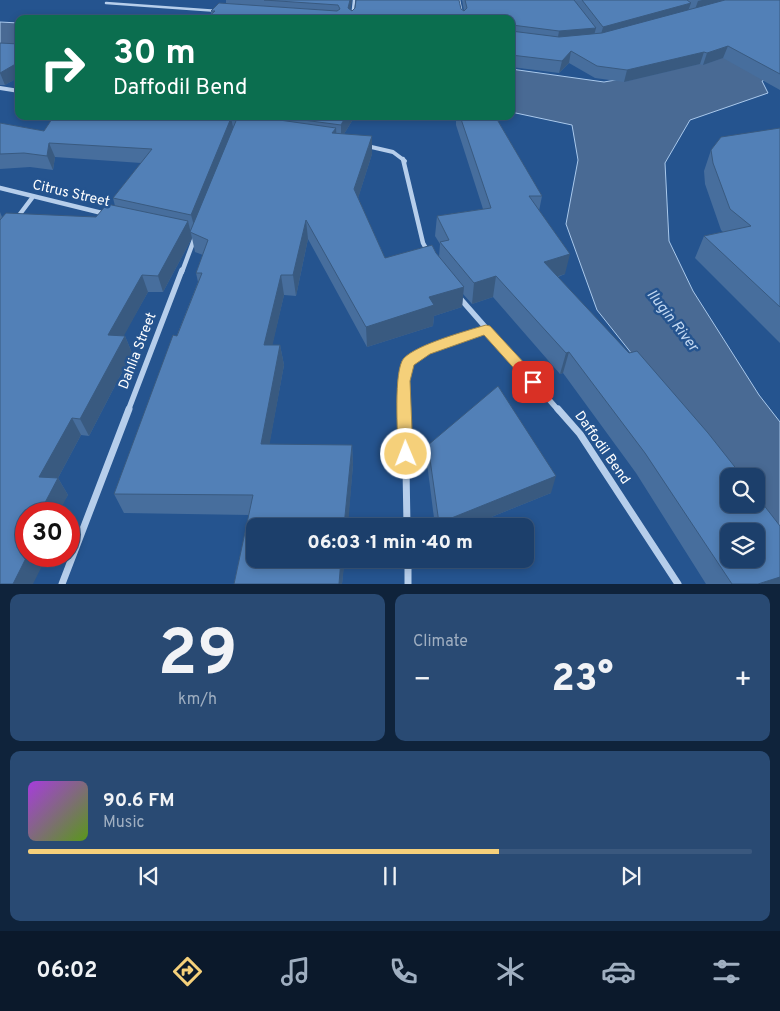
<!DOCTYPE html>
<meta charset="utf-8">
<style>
body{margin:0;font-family:Overpass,sans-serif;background:#294a73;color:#f1f3f6;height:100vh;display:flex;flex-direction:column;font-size:19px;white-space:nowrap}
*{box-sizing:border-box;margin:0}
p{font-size:16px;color:#a0afc1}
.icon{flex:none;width:28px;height:28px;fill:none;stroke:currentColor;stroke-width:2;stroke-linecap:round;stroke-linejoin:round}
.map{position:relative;height:584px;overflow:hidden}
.sheet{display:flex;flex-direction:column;gap:10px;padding:10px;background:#0f233b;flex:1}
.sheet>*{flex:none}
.banner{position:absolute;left:15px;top:15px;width:500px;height:105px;border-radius:10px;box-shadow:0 2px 8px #0003,0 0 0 1px #3a587e;background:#0b6e4f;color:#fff;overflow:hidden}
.buttons{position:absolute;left:720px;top:468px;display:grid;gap:10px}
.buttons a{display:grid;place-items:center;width:45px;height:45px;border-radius:10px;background:#1c3f6b;box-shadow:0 2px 8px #0003,0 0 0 1px #3a587e;font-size:25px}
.speed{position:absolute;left:15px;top:502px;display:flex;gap:10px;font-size:25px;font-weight:700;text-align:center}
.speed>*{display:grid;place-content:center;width:65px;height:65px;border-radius:50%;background:#1c3f6b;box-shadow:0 2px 8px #0003,0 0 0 1px #3a587e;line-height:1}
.speed .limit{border:8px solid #d22;background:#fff;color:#111}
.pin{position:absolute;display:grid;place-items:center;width:42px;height:42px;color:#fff;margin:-21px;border-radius:10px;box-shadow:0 2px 8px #0006}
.me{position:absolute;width:55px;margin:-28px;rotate:359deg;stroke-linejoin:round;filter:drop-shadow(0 0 4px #0008)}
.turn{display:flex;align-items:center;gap:18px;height:105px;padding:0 15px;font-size:22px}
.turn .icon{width:65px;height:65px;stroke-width:2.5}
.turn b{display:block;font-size:35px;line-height:42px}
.big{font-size:38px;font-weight:800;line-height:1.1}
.sheet .tile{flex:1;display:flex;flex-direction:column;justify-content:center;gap:8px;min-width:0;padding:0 18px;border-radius:10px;background:#294a73}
.sheet .dial{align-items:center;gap:0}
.dial b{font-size:65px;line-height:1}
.song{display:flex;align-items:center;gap:15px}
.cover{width:60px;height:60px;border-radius:8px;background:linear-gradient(135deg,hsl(280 70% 55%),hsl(90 70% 35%))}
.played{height:5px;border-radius:2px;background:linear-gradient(90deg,#f5d07a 65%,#3a587e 65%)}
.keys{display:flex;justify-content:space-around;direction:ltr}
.heat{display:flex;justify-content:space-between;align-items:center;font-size:28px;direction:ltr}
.sheet .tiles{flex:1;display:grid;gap:10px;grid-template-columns:1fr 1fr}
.tile:last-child{grid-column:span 2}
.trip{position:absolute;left:246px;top:518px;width:288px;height:50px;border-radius:10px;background:#1c3f6b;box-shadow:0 2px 8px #0003,0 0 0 1px #3a587e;font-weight:800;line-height:50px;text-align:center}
.menu{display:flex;height:80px;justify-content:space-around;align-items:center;background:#0b192b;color:#a0afc1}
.menu .icon{width:35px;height:35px}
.menu .active{color:#f5d07a}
.menu b{font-size:22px;color:#f1f3f6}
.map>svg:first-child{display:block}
.water{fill:#496a94;stroke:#aac9ec}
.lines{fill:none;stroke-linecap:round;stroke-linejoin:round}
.minor-far4{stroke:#b6ceeb;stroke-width:2.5}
.minor-far3{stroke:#b6ceeb;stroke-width:4}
.minor-far2{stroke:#b6ceeb;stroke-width:4.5}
.minor-far1{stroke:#b6ceeb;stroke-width:5.5}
.minor{stroke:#b6ceeb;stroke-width:7}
.wall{fill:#476e9d}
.shaded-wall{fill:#395a80}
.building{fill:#5280b7;stroke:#395a80;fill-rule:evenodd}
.route{fill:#f5d07a;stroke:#9f874f}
.labels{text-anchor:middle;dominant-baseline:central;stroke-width:5;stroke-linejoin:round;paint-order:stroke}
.street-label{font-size:14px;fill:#fff;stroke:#25548f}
.water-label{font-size:15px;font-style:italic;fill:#c2d8f2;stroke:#25548f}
</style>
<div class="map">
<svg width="780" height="584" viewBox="0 0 780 584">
<rect width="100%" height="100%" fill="#25548f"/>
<g class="water">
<polygon points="0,22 19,23 19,52 0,49"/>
<polygon points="732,52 780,75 762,81 768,93 690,120 665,163 669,241 693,291 759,395 780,422 780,540 756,504 756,476 729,476 597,310 566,224 578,160 572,125 511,112 511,69 604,82 633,77"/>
</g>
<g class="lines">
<g class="minor-far4">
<polyline points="459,0 463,19"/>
<polyline points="106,3 218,11"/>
<polyline points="352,19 354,0"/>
</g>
<g class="minor-far3">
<polyline points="0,88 19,91"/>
<polyline points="367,146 393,152 405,161"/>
</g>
<g class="minor-far2">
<polyline points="403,159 423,243 428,252"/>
<polyline points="0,188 106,214"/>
<polyline points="17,218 32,198"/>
<polyline points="182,272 195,237"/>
</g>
<g class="minor-far1">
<polyline points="458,296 559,411"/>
<polyline points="128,411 182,270"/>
<polyline points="405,411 404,381 409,362 426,351 486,329"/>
</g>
<g class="minor">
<polyline points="405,409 407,526"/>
<polyline points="558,409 580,434 678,584"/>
<polyline points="408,559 408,584"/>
<polyline points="62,584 129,409"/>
</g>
</g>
<g class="wall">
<polygon points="226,0 352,0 350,9 352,11 461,9 464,11 462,0 780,0 780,90 723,58 703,65 700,64 624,82 595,78 569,63 559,73 511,67 511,19 211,14 211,11 226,4"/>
<polygon points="0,43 19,44 19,77 5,85 0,85"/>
<polygon points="54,116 355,116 344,134 372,154 358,198 385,258 436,253 439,257 440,244 435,236 437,216 483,209 456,125 456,116 495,116 542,196 539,211 565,274 558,277 780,584 706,584 636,473 563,373 560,374 493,297 472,304 463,294 462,307 434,316 433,326 367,347 308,239 296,296 284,295 272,345 280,345 284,365 269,445 352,445 353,465 342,584 234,584 249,515 124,513 114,494 198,282 196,273 203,255 195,252 192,238 163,292 148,292 123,336 125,336 132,353 89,436 81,435 58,478 68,495 26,556 44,556 46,558 0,584 0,212 2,217 96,217 115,206 113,198 141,163 55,157 53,170 30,167 0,169 0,123 44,131"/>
<polygon points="780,128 780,343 695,258 704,236 723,232 721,230 705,184 704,171 711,150"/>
<polygon points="428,445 551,493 469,526 435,526 427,463"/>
</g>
<g class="shaded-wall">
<polygon points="350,0 352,0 349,19 348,8"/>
<polygon points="702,0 737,0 694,12 698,1"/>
<polygon points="691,3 687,14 600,38 603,27"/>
<polygon points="596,28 593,39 557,43 559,31"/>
<polygon points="728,46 723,58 703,65 707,53"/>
<polygon points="571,51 569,63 559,73 562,61"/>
<polygon points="704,52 700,64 624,82 627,70"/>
<polygon points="19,62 19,77 5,85 0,73"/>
<polygon points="346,116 355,116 341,139 341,125"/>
<polygon points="231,118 234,131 195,229 191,215"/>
<polygon points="336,128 337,146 332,133"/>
<polygon points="372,136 372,154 355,208 354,189"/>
<polygon points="49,143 55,157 53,170 47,156"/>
<polygon points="306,220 308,239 296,296 293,275"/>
<polygon points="188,221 192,238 163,292 158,276"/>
<polygon points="570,254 565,274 540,282 544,262"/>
<polygon points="142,275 148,292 115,352 108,335"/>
<polygon points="281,275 284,295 268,365 264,345"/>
<polygon points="496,276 493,297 472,304 474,283"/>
<polygon points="464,287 462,307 434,316 433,326 367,347 366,327 429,297"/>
<polygon points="125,336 132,353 89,436 80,419"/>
<polygon points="280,345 284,365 266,464 261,444"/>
<polygon points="569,352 563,373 560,374 566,353"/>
<polygon points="72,418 81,435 50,493 39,477"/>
<polygon points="352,445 353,465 348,526 344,526"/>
<polygon points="556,476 551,493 469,526 438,526 439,523"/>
<polygon points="58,478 68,495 58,514 39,514"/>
<polygon points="27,556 44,556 46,558 33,584 13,584"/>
<polygon points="341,559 345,559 342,584 339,584"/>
<polygon points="780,577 780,584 758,584"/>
</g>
<g class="building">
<polygon points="264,0 350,0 348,8 352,11 355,8 356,0 459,0 461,9 464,11 467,8 465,0 574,0 596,28 559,31 512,25 511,27 511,19 206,19 215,11 211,11 219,3 337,11 340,9 338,5"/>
<polygon points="582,0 687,0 691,3 603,27"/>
<polygon points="725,0 780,0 780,74 728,46 707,53 704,52 627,70 597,66 571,51 562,61 511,55 511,31 559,37 602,33"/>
<polygon points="0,43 19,44 19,62 0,73"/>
<polygon points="54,116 220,116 231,118 191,215 113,198 152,149 49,143 47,156 24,153 0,154 0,123 44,131"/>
<polygon points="238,116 251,116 336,128 332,133 372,136 354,189 385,258 432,245 436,253 464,287 429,297 434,305 366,327 306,220 293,275 281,275 264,345 280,345 261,444 352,445 344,526 255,526 255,559 341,559 339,584 234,584 253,495 114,494 173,335 177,336 202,273 196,273 208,240 190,232"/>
<polygon points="273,116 346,116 341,125"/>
<path d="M460,116h35l47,80h-13l41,58 -26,8 85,91 8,-2 71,82 34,43h-13v28h27v-9l24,31v51l-22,7h-26l-87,-131 -76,-101 -3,1 -70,-77 -22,7 -34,-41 9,-2 -12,-24 54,-8zM729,531h27v28h-27z"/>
<polygon points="780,128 780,307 704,236 751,226 730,209 713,163 711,150 721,137"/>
<polygon points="107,204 188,221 158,276 142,275 108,335 125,336 80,419 72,418 39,477 58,478 39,514 26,514 26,539 25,542 26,542 27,556 13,584 0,584 0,220 6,213 96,217"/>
<polygon points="498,386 556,476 439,523 428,445"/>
</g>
<path class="route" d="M486,325l4,1 48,52 2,4 -2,3h-9l-45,-50 -54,19 -16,11 -4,16 3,73 -2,4 -5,2 -6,-2 -2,-4c0,-19 -5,-84 6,-96 14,-14 62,-27 82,-33z"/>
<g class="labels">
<g class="street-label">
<text transform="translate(71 194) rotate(13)">Citrus Street</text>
<text transform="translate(138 351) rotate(-69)">Dahlia Street</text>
<text transform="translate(602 448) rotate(55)">Daffodil Bend</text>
</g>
<g class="water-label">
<text transform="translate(672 321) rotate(52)">Ilugin River</text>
</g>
</g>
</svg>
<div class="buttons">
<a><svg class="icon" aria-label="search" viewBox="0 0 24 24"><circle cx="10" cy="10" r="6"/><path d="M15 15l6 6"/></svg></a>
<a><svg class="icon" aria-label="layers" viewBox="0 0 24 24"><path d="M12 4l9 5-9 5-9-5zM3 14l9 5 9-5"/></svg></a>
</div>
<div class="speed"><div class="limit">30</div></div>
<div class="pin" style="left:533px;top:382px;background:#d93025"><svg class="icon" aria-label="arrive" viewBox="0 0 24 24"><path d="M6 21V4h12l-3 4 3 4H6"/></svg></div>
<svg class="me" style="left:406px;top:454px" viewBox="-20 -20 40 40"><circle r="17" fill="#f5d07a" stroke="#fff" stroke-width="3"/><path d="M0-11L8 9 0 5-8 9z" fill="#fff"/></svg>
<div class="trip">06:03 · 1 min · 40 m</div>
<div class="banner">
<div class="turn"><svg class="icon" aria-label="right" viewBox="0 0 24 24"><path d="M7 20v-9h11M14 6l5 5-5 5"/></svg><div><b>30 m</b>Daffodil Bend</div></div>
</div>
</div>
<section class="sheet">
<div class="tiles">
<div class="tile dial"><b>29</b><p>km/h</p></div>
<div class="tile"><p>Climate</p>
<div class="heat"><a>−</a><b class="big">23°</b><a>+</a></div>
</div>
<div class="tile">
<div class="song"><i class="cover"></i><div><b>90.6 FM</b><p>Music</p></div></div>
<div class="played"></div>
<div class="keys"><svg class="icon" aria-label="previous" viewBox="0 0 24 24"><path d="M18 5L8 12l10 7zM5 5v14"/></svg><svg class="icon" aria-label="pause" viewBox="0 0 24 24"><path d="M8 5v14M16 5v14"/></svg><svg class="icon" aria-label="next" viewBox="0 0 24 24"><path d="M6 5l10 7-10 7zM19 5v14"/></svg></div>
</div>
</div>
</section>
<nav class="menu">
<b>06:02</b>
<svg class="icon active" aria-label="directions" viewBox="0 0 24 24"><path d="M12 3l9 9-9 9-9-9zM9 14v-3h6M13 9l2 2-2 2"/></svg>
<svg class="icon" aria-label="music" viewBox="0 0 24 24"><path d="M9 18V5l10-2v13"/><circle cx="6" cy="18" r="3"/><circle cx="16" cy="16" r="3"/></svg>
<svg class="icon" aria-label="phone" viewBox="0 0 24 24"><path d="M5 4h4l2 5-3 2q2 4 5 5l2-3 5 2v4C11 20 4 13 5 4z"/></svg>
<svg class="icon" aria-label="climate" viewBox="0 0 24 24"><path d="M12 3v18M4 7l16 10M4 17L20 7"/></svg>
<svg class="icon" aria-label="car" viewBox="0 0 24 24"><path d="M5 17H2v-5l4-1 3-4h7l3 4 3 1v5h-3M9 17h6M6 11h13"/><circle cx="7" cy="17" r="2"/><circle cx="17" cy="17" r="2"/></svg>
<svg class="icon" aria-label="filters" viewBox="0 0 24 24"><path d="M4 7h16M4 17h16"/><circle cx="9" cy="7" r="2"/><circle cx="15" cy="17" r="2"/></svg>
</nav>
